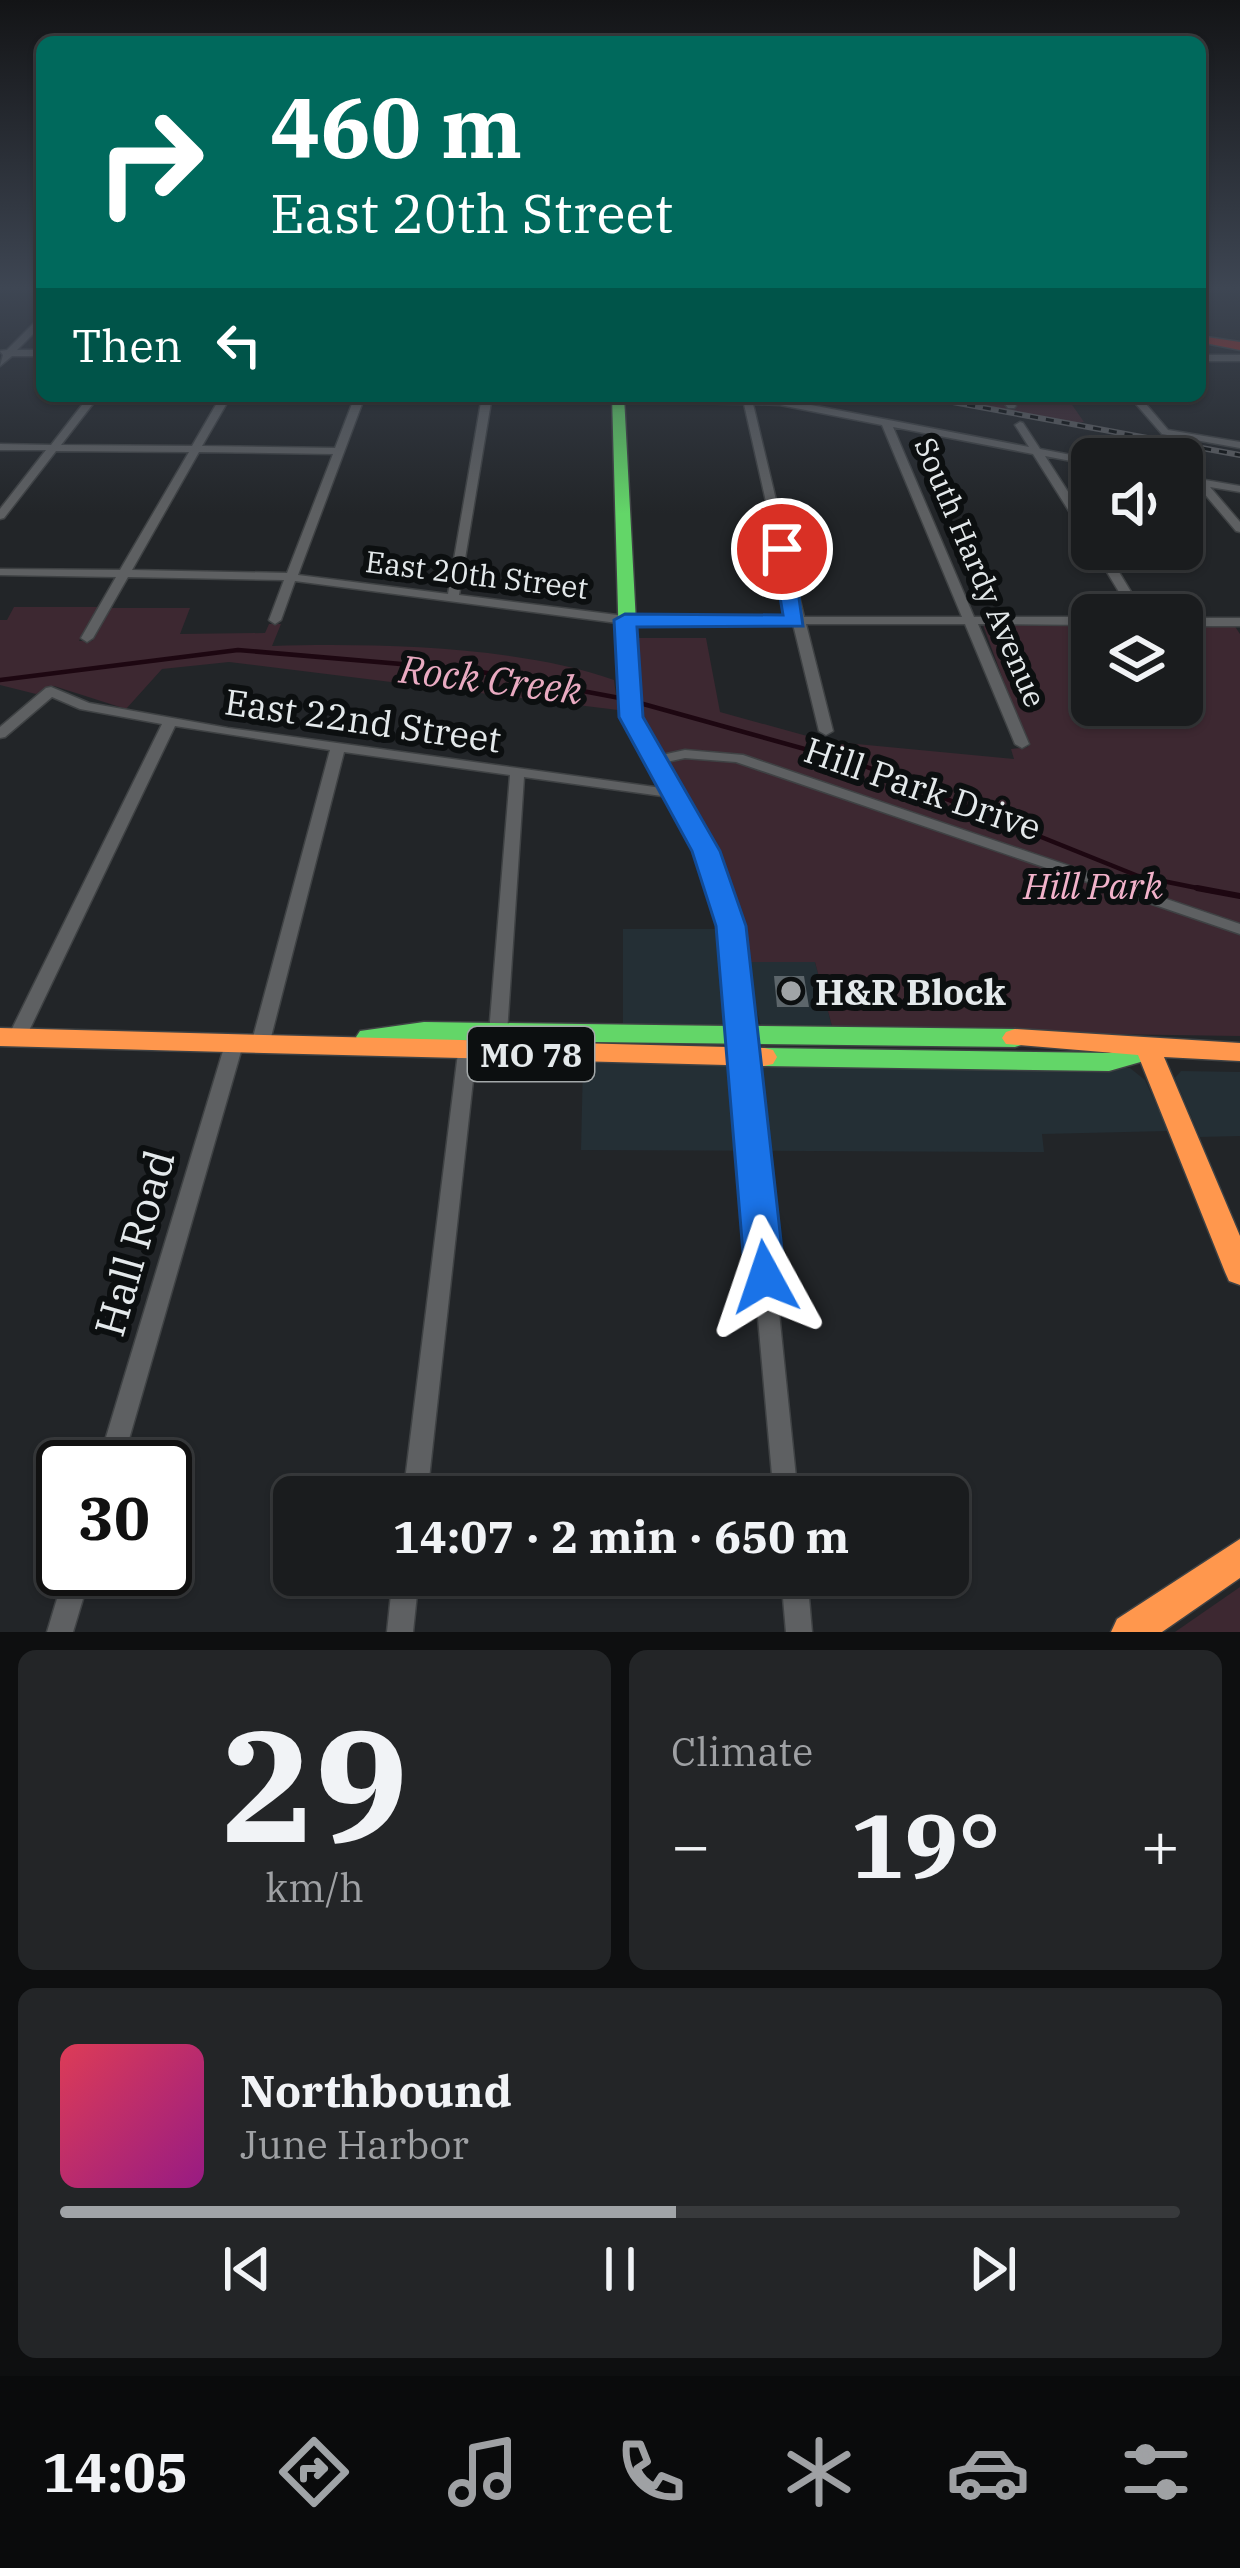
<!DOCTYPE html>
<meta charset="utf-8">
<style>
body{margin:0;font-family:"IBM Plex Serif",serif;background:#232527;color:#f1f3f6;height:100vh;display:flex;flex-direction:column;font-size:45px;white-space:nowrap}
*{box-sizing:border-box;margin:0}
p{font-size:39px;color:#9fa1a4}
.icon{flex:none;width:66px;height:66px;fill:none;stroke:currentColor;stroke-width:2;stroke-linecap:round;stroke-linejoin:round}
.map{position:relative;height:1632px;overflow:hidden}
.details{display:flex;flex-direction:column;gap:18px;padding:18px;background:#0e0f10;flex:1}
.details>*{flex:none}
.guide{position:absolute;left:36px;top:36px;width:1170px;height:366px;border-radius:18px;box-shadow:0 3px 9px #0004,0 0 0 3px #383a3c;background:#00695c;color:#fff;overflow:hidden}
.fabs{position:absolute;left:1071px;top:438px;display:grid;gap:24px}
.fabs a{display:grid;place-items:center;width:132px;height:132px;border-radius:18px;background:#1a1c1e;box-shadow:0 3px 9px #0004,0 0 0 3px #383a3c;font-size:60px}
.speed{position:absolute;left:36px;top:1440px;display:flex;gap:24px;font-size:60px;font-weight:700;text-align:center}
.speed>*{display:grid;place-content:center;width:156px;height:156px;border-radius:50%;background:#1a1c1e;box-shadow:0 3px 9px #0004,0 0 0 3px #383a3c;line-height:1}
.speed .limit{border:6px solid #111;border-radius:18px;background:#fff;color:#111}
.pin{position:absolute;display:grid;place-items:center;width:102px;height:102px;color:#fff;margin:-51px;border:6px solid #fff;border-radius:50%;box-shadow:0 3px 12px #0007}
.me{position:absolute;width:132px;margin:-66px;rotate:355deg;stroke-linejoin:round;filter:drop-shadow(0 0 9px #0008)}
.turn{display:flex;align-items:center;gap:42px;height:252px;padding:0 36px;font-size:54px}
.turn .icon{width:156px;height:156px;stroke-width:2.5}
.turn b{display:block;font-size:84px;line-height:102px}
.then{display:flex;align-items:center;height:114px;padding:0 36px;background:#0003;gap:24px;font-size:45px}
.big{font-size:90px;font-weight:700;line-height:1.1}
.details .card{flex:1;display:flex;flex-direction:column;justify-content:center;gap:18px;min-width:0;padding:0 42px;border-radius:18px;background:#232527}
.details .dial{align-items:center;gap:0}
.dial b{font-size:156px;line-height:1}
.song{display:flex;align-items:center;gap:36px}
.cover{width:144px;height:144px;border-radius:18px;background:linear-gradient(135deg,hsl(350 70% 55%),hsl(310 70% 35%))}
.played{height:12px;border-radius:6px;background:linear-gradient(90deg,#a0a4a7 55%,#383a3c 55%)}
.keys{display:flex;justify-content:space-around;direction:ltr}
.heat{display:flex;justify-content:space-between;align-items:center;font-size:66px;direction:ltr}
.details .tiles{flex:1;display:grid;gap:18px;grid-template-columns:1fr 1fr}
.card:last-child{grid-column:span 2}
.trip{position:absolute;left:273px;top:1476px;width:696px;height:120px;border-radius:18px;background:#1a1c1e;box-shadow:0 3px 9px #0004,0 0 0 3px #383a3c;font-weight:700;line-height:120px;text-align:center}
.menu{display:flex;height:192px;justify-content:space-around;align-items:center;background:#0a0b0c;color:#9fa1a4}
.menu .icon{width:84px;height:84px}
.menu .selected{color:#a0a4a7}
.menu b{font-size:54px;color:#f1f3f6}
.map>svg:first-child{display:block}
.built{fill:#242f35}
.green{fill:#3d2831}
.lines{fill:none;stroke-linecap:round;stroke-linejoin:round}
.stream-far1{stroke:#1d0711;stroke-width:4.5}
.stream{stroke:#1d0711;stroke-width:6}
.building{fill:#5d666b}
.street-casing{stroke:#3f4244;stroke-width:3}
.fast-casing{stroke:#3f4244;stroke-width:3}
.slow-casing{stroke:#3f4244;stroke-width:3}
.jam-casing{stroke:#3f4244;stroke-width:3}
.street{fill:#5e6062;fill-rule:evenodd}
.fast{fill:#63d668;fill-rule:evenodd}
.slow{fill:#ff974d;fill-rule:evenodd}
.jam{fill:#b3261e;fill-rule:evenodd}
.rail-casing{stroke:#5a5c5f;stroke-width:6}
.rail{stroke:#0c0f10;stroke-width:3;stroke-dasharray:8;stroke-linecap:butt}
.route{fill:#1a73e8;stroke:#114b97;stroke-width:3}
.poi-dot{fill:#a0a4a7;stroke:#0c0f10;stroke-width:4.5}
.labels{text-anchor:middle;dominant-baseline:central;stroke-width:12;stroke-linejoin:round;paint-order:stroke}
.far-street-label{font-size:30px;fill:#e4e9eb;stroke:#0c0f10}
.shield{fill:#0c0f10;stroke:#a3a8a9;stroke-width:3}
.shield-label{font-size:33px;font-weight:bold;fill:#e4e9eb}
.street-label{font-size:36px;fill:#e4e9eb;stroke:#0c0f10}
.park-label{font-size:36px;font-style:italic;fill:#f2b2ca;stroke:#0c0f10}
.poi-label{font-size:36px;font-weight:bold;fill:#e4e9eb;stroke:#0c0f10;text-anchor:start}
.water-label{font-size:39px;font-style:italic;fill:#e9aac1;stroke:#0c0f10}
.near-street-label{font-size:42px;fill:#e4e9eb;stroke:#0c0f10}
</style>
<div class="map">
<svg width="1240" height="1632" viewBox="0 0 1240 1632">
<rect width="100%" height="100%" fill="#222528"/>
<g class="built">
<polygon points="623,929 722,929 731,1025 623,1027"/>
<polygon points="743,962 815,962 833,1030 761,1026"/>
<polygon points="583,1063 1130,1068 1145,1080 1168,1131 1042,1134 1044,1152 581,1150"/>
<polygon points="1181,1071 1240,1072 1240,1136 1200,1137 1175,1078"/>
</g>
<g class="green">
<polygon points="937,396 1068,399 1084,422 1074,423"/>
<path d="M14,607h84l-19,34h13l19,-33h79l-10,26 85,-1 4,-9h12l-9,22c102,-3 246,0 342,34l4,30 -389,-48 -67,7 -36,40 -72,-23 -18,8 -36,-9v-65h7z"/>
<polygon points="983,625 1092,625 1092,705 1182,705 1182,625 1234,625 1240,634 1240,1036 833,1030 815,962 743,962 649,743 640,714 635,638 706,638 720,712 825,741 1014,759 1011,749 1028,747"/>
<polygon points="1240,1587 1240,1632 1175,1632"/>
</g>
<g class="lines">
<g class="stream-far1">
<polyline points="0,680 238,650 471,670 625,699"/>
<polyline points="636,702 862,765 1138,876 1212,891"/>
</g>
<polyline class="stream" points="1197,888 1240,896"/>
</g>
<polygon class="building" points="774,976 804,976 809,1007 777,1007"/>
<g class="lines">
<defs>
<g id="street">
<polygon points="39,318 42,318 42,325 17,350 42,350 42,356 12,356 0,366 3,355 0,351 7,350"/>
<rect x="1200" y="355" width="40" height="6"/>
<path d="M89,396h10l-38,49 131,1 29,-50h10l-29,50 133,2 20,-52h10l-67,179 150,19 34,-198h10l-33,199 166,21 167,1 -48,-213 -126,-2 -5,-3 2,-2 127,2 -1,-3h10v3h29l249,48 -14,-22 5,-3 3,1 17,26 52,10v6l-47,-9 47,73v12l-6,-3 -53,-84 -140,-27 81,190h118v8l-114,-1 51,120 -7,4 -7,-4 -50,-120h-159l27,107 -7,4 -7,-4 -26,-107h-168l-330,-43 -14,39 -6,4 -6,-4 15,-40 -156,-3 -35,61 -6,4 -6,-4 35,-61 -116,-2v-6l120,1 69,-118 -133,-1 -52,67 -4,1v-10l46,-59h-46v-6l51,1zM753,404l27,1 102,20 80,192h-158zM199,452l134,2 -46,119 -155,-3z"/>
<polygon points="999,396 1009,396 1016,406 1014,408 1008,408"/>
<polygon points="1129,396 1139,396 1168,430 1240,442 1240,448 1162,434"/>
<polygon points="1182,476 1240,486 1240,492 1210,487 1240,522 1240,532 1236,531 1197,485 1182,482"/>
<polygon points="1093,549 1105,549 1145,615 1133,615"/>
<rect x="1182" y="618" width="58" height="8"/>
<polygon points="51,687 89,703 228,728 669,789 676,793 669,797 524,777 507,1033 504,1038 492,1038 489,1033 510,775 344,752 270,1041 267,1046 261,1047 255,1046 252,1041 330,750 175,726 26,1037 23,1042 17,1043 11,1042 8,1037 162,724 80,709 52,697 5,737 0,738 0,727 46,688"/>
<polygon points="685,750 743,755 1240,924 1240,934 736,762 685,758 653,765 646,761 648,758"/>
<polygon points="235,1035 241,1036 244,1041 121,1467 97,1467 226,1041 229,1036"/>
<polygon points="743,1043 749,1045 752,1050 798,1497 774,1497 734,1050 737,1045"/>
<polygon points="467,1046 473,1048 476,1053 427,1497 403,1497 458,1053 461,1048"/>
<polygon points="66,1569 92,1569 73,1632 47,1632"/>
<polygon points="393,1575 419,1575 413,1632 387,1632"/>
<polygon points="781,1575 807,1575 812,1632 786,1632"/>
</g>
<g id="fast">
<polygon points="612,396 624,396 641,717 717,851 732,891 743,926 754,1026 1015,1029 1024,1032 1028,1038 1024,1044 1015,1047 424,1040 369,1046 360,1043 356,1037 360,1031 424,1022 728,1026 719,926 710,891 695,851 621,717"/>
<polygon points="1149,1042 1158,1045 1162,1051 1158,1057 1109,1071 764,1066 755,1064 751,1057 755,1050 764,1048 1109,1053"/>
</g>
<g id="slow">
<polygon points="0,1028 764,1048 773,1050 777,1057 773,1064 764,1066 0,1046"/>
<polygon points="1015,1029 1240,1043 1240,1061 1164,1057 1240,1236 1240,1285 1229,1281 1225,1272 1138,1055 1006,1044 1002,1038 1006,1032"/>
<polygon points="1240,1539 1240,1578 1162,1632 1111,1632 1117,1619"/>
</g>
<polygon id="jam" points="1200,336 1240,342 1240,350 1200,342"/>
</defs>
<use href="#street" class="street-casing"/>
<use href="#fast" class="fast-casing"/>
<use href="#slow" class="slow-casing"/>
<use href="#jam" class="jam-casing"/>
<use href="#street" class="street"/>
<use href="#fast" class="fast"/>
<use href="#slow" class="slow"/>
<use href="#jam" class="jam"/>
<defs>
<polyline id="rail" points="920,396 1240,455"/>
</defs>
<use href="#rail" class="rail-casing"/>
<use href="#rail" class="rail"/>
</g>
<linearGradient id="sky" x2="0" y2="1"><stop stop-color="#131416"/><stop offset="0.56" stop-color="#3e4653"/><stop offset="1" stop-color="#3e4653" stop-opacity="0"/></linearGradient>
<rect width="1240" height="514" fill="url(#sky)"/>
<polygon class="route" points="782,543 792,549 803,626 637,627 643,717 720,851 746,926 785,1277 779,1288 765,1293 751,1288 745,1277 716,926 692,851 619,717 614,620 625,614 783,615 772,549"/>
<circle class="poi-dot" cx="791" cy="991" r="12"/>
<g class="labels">
<g class="far-street-label">
<text transform="translate(981 572) rotate(67)">South Hardy Avenue</text>
<text transform="translate(477 574) rotate(7)">East 20th Street</text>
</g>
<rect class="shield" x="468" y="1027" width="126" height="54" rx="9"/>
<g class="shield-label">
<text x="531" y="1054">MO 78</text>
</g>
<g class="street-label">
<text transform="translate(363 720) rotate(8)">East 22nd Street</text>
<text transform="translate(923 788) rotate(19)">Hill Park Drive</text>
</g>
<g class="park-label">
<text x="1093" y="885">Hill Park</text>
</g>
<g class="poi-label">
<text x="815" y="991">H&amp;R Block</text>
</g>
<g class="water-label">
<text transform="translate(491 679) rotate(7)">Rock Creek</text>
</g>
<g class="near-street-label">
<text transform="translate(134 1243) rotate(-74)">Hall Road</text>
</g>
</g>
</svg>
<div class="fabs">
<a><svg class="icon" aria-label="sound" viewBox="0 0 24 24"><path d="M4 9h4l5-4v14l-5-4H4zM17 9q2 3 0 6"/></svg></a>
<a><svg class="icon" aria-label="layers" viewBox="0 0 24 24"><path d="M12 4l9 5-9 5-9-5zM3 14l9 5 9-5"/></svg></a>
</div>
<div class="speed"><div class="limit">30</div></div>
<div class="pin" style="left:782px;top:549px;background:#d93025"><svg class="icon" aria-label="arrive" viewBox="0 0 24 24"><path d="M6 21V4h12l-3 4 3 4H6"/></svg></div>
<svg class="me" style="left:765px;top:1277px" viewBox="-20 -20 40 40"><path d="M0-17L14 15 0 8-14 15z" fill="#1a73e8" stroke="#fff" stroke-width="4"/></svg>
<div class="trip">14:07 · 2 min · 650 m</div>
<div class="guide">
<div class="turn"><svg class="icon" aria-label="right" viewBox="0 0 24 24"><path d="M7 20v-9h11M14 6l5 5-5 5"/></svg><div><b>460 m</b>East 20th Street</div></div>
<div class="then">Then<svg class="icon" aria-label="left" viewBox="0 0 24 24"><path d="M17 20v-9H6M10 6l-5 5 5 5"/></svg></div>
</div>
</div>
<section class="details">
<div class="tiles">
<div class="card dial"><b>29</b><p>km/h</p></div>
<div class="card"><p>Climate</p>
<div class="heat"><a>−</a><b class="big">19°</b><a>+</a></div>
</div>
<div class="card">
<div class="song"><i class="cover"></i><div><b>Northbound</b><p>June Harbor</p></div></div>
<div class="played"></div>
<div class="keys"><svg class="icon" aria-label="previous" viewBox="0 0 24 24"><path d="M18 5L8 12l10 7zM5 5v14"/></svg><svg class="icon" aria-label="pause" viewBox="0 0 24 24"><path d="M8 5v14M16 5v14"/></svg><svg class="icon" aria-label="next" viewBox="0 0 24 24"><path d="M6 5l10 7-10 7zM19 5v14"/></svg></div>
</div>
</div>
</section>
<nav class="menu">
<b>14:05</b>
<svg class="icon selected" aria-label="directions" viewBox="0 0 24 24"><path d="M12 3l9 9-9 9-9-9zM9 14v-3h6M13 9l2 2-2 2"/></svg>
<svg class="icon" aria-label="music" viewBox="0 0 24 24"><path d="M9 18V5l10-2v13"/><circle cx="6" cy="18" r="3"/><circle cx="16" cy="16" r="3"/></svg>
<svg class="icon" aria-label="phone" viewBox="0 0 24 24"><path d="M5 4h4l2 5-3 2q2 4 5 5l2-3 5 2v4C11 20 4 13 5 4z"/></svg>
<svg class="icon" aria-label="climate" viewBox="0 0 24 24"><path d="M12 3v18M4 7l16 10M4 17L20 7"/></svg>
<svg class="icon" aria-label="car" viewBox="0 0 24 24"><path d="M5 17H2v-5l4-1 3-4h7l3 4 3 1v5h-3M9 17h6M6 11h13"/><circle cx="7" cy="17" r="2"/><circle cx="17" cy="17" r="2"/></svg>
<svg class="icon" aria-label="filters" viewBox="0 0 24 24"><path d="M4 7h16M4 17h16"/><circle cx="9" cy="7" r="2"/><circle cx="15" cy="17" r="2"/></svg>
</nav>
